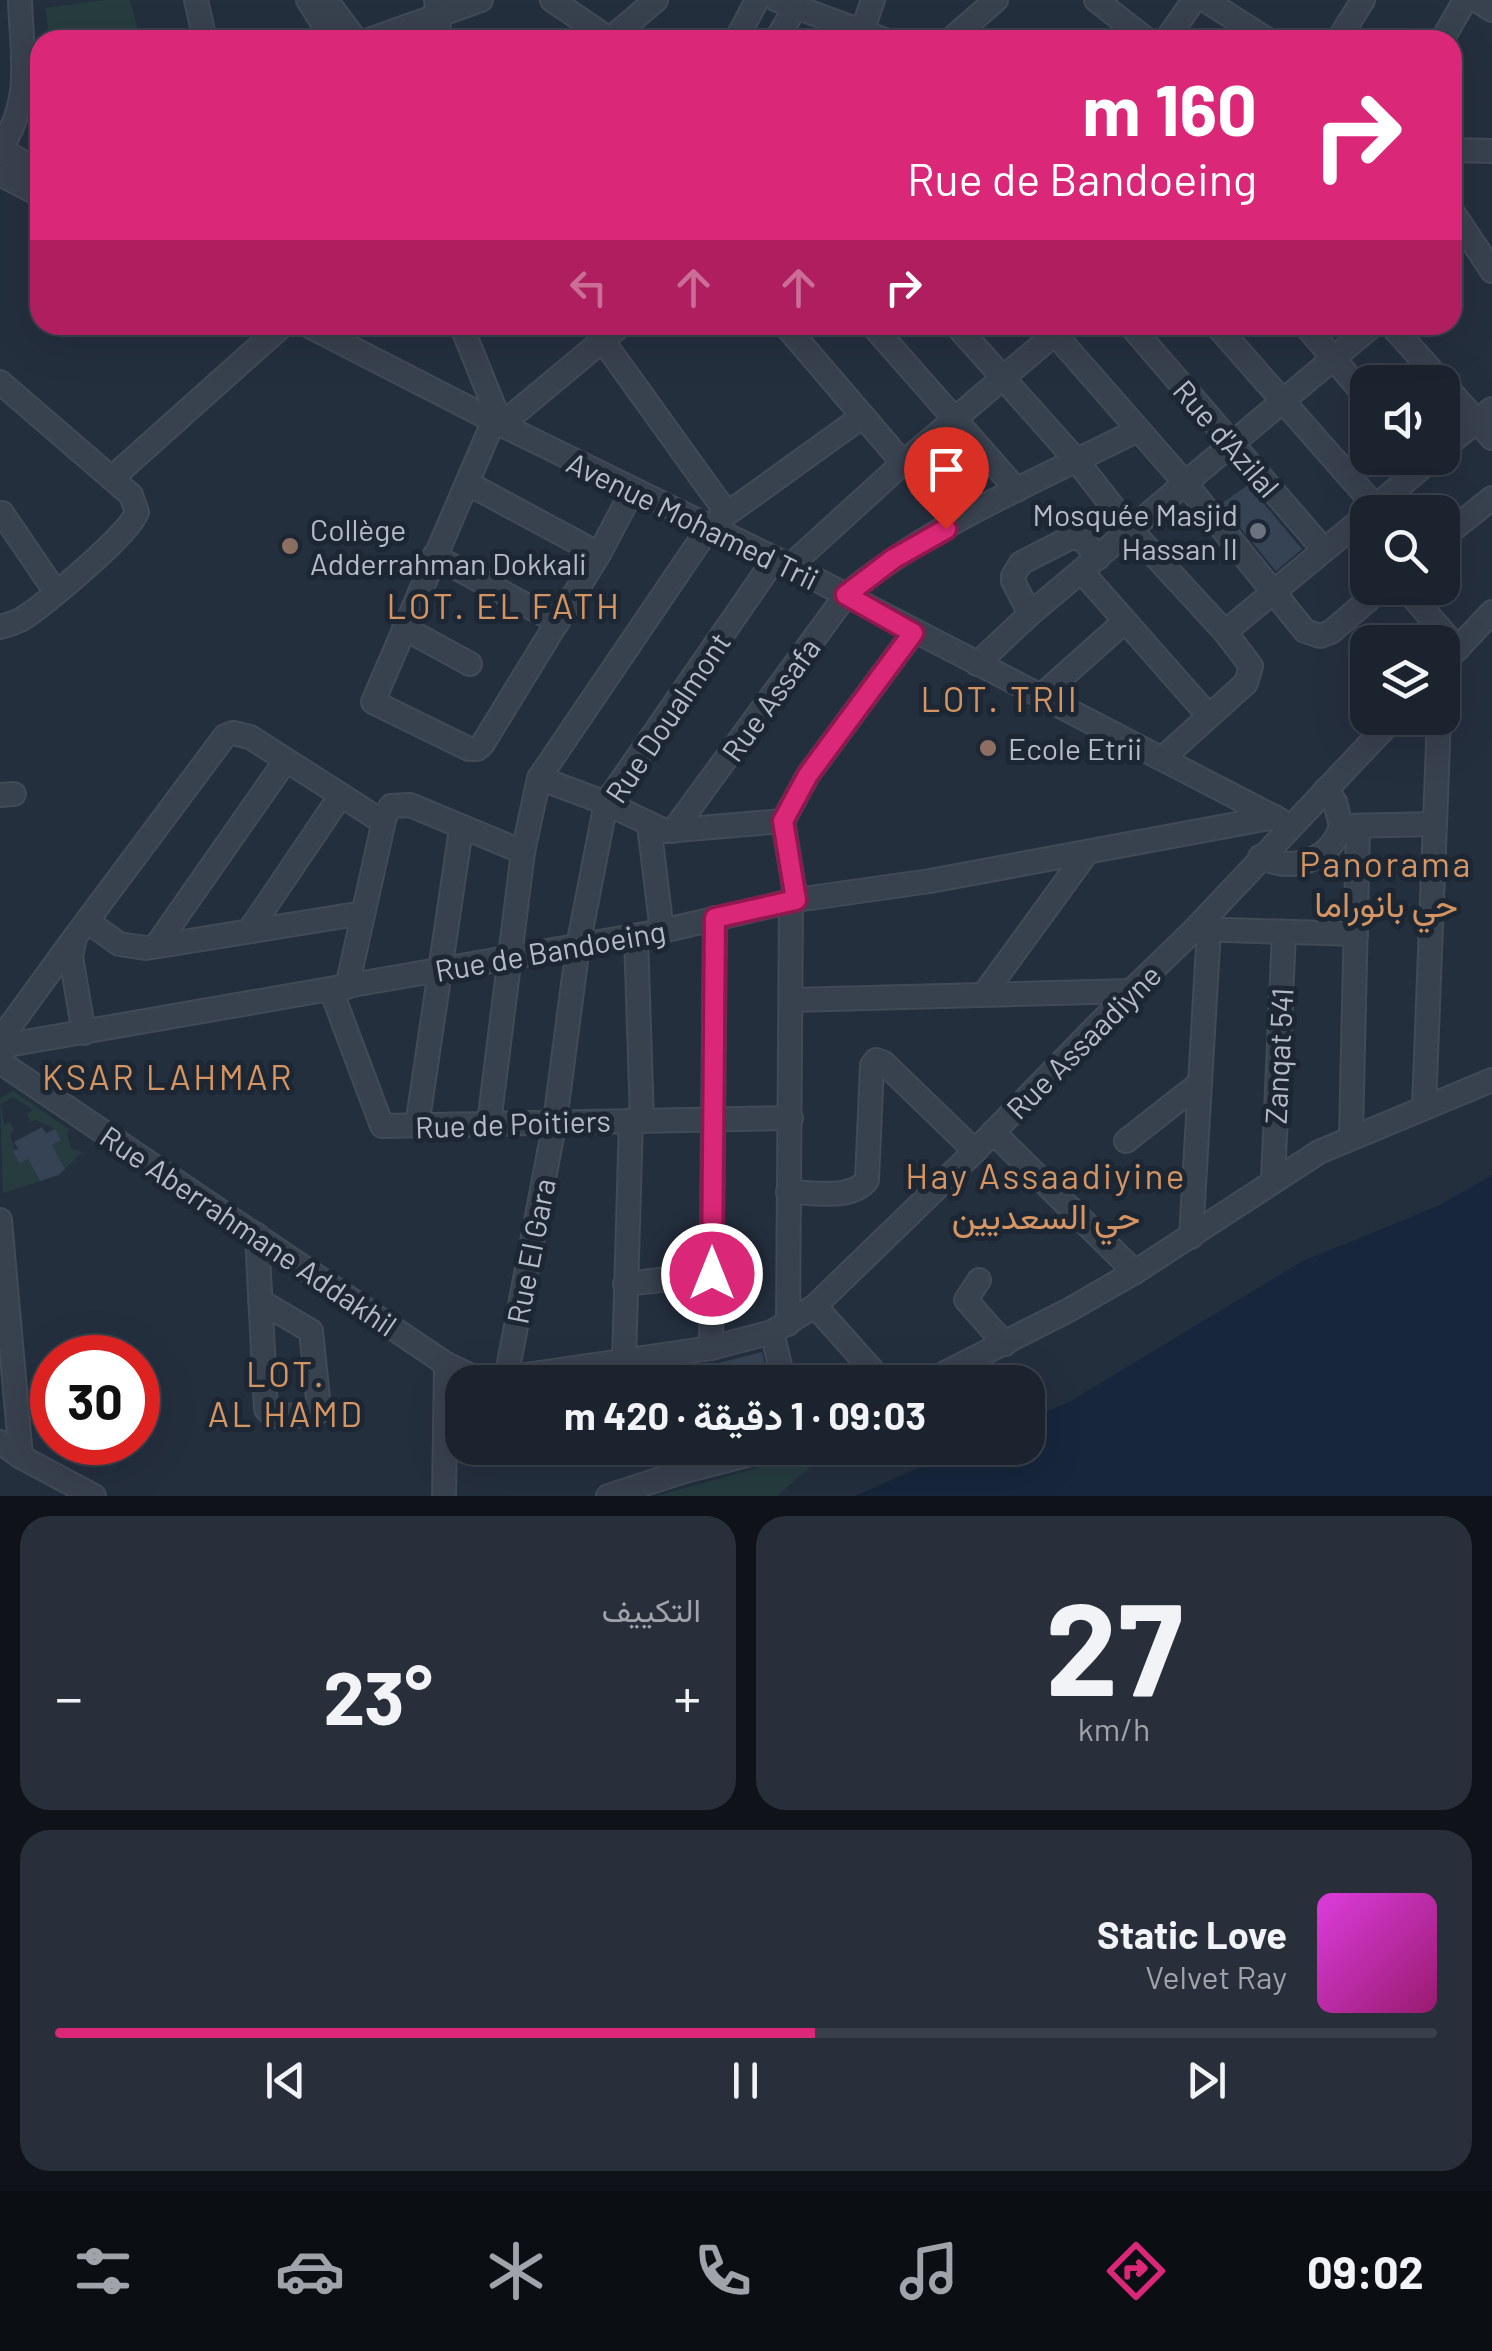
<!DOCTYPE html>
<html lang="ar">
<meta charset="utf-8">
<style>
body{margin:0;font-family:Barlow,Vazirmatn,sans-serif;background:#282f3a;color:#f1f3f6;direction:rtl;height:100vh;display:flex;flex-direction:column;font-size:38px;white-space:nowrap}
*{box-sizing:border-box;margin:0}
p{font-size:32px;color:#a0a4aa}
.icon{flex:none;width:55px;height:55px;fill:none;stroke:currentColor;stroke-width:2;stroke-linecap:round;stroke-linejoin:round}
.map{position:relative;height:1496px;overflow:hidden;direction:ltr}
.panel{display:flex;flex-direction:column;gap:20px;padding:20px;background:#0f1319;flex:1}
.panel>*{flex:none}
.guide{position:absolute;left:30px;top:30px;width:1432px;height:305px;border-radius:30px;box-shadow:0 10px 40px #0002,0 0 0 2px #39404a;direction:rtl;background:#db2777;color:#fff;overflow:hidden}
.buttons{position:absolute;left:1350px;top:365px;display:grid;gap:20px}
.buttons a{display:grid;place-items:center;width:110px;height:110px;border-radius:20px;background:#1b232e;box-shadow:0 10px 40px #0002,0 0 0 2px #39404a;font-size:50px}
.speed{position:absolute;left:30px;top:1335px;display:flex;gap:20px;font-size:50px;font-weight:700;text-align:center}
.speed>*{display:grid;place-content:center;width:130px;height:130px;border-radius:50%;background:#1b232e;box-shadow:0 10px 40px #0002,0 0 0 2px #39404a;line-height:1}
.speed .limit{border:15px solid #d22;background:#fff;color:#111}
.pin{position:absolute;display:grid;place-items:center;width:85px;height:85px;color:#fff;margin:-102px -42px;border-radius:50% 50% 50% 0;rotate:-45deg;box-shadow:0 0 10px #0007}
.pin .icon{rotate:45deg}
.me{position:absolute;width:110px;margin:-55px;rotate:0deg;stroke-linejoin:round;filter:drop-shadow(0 0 8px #0008)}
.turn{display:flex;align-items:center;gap:35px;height:210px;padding:0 40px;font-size:45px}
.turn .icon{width:130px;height:130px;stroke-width:2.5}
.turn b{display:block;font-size:70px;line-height:85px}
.lanes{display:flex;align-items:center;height:95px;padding:0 40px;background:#0003;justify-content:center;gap:50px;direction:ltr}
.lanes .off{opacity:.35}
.big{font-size:75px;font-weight:700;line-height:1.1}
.panel .tile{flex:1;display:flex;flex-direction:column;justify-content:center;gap:15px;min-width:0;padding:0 35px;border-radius:30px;background:#282f3a}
.panel .dial{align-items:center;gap:0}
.dial b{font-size:130px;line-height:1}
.song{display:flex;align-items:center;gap:30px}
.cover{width:120px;height:120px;border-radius:15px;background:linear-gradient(135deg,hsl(300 70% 55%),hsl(320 70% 35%))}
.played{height:10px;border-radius:5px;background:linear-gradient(90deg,#db2777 55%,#39404a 55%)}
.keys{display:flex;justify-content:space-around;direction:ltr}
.heat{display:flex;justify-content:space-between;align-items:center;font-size:55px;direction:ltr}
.panel .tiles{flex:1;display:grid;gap:20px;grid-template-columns:1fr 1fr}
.tile:last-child{grid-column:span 2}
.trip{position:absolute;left:445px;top:1365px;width:600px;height:100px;border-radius:30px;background:#1b232e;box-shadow:0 10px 40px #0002,0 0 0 2px #39404a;font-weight:700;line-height:100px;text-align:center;direction:rtl}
.dock{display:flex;height:160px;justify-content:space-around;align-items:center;background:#0b0e12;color:#a0a4aa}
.dock .icon{width:70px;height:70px}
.dock .selected{color:#db2777}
.dock b{font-size:45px;color:#f1f3f6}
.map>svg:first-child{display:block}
.green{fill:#263c3f}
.water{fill:#17263c}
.building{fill:#364354}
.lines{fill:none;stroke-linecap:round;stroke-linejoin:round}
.minor-casing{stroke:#414a57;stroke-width:26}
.minor{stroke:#38414e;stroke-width:22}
.route-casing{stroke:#8e194d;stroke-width:25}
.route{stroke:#db2777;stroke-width:18}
.worship-dot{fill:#6b7280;stroke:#1d2633;stroke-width:4}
.education-dot{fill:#8d6e63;stroke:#1d2633;stroke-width:4}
.labels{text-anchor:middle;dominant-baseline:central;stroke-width:10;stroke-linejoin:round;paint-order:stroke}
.street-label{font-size:30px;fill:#b4bcc9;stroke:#1d2633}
.poi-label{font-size:30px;fill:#b4bcc9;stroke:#1d2633;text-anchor:start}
.quarter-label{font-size:35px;letter-spacing:2.5px;fill:#d59563;stroke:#1d2633}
</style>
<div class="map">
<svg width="1492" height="1496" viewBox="0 0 1492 1496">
<rect width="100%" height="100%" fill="#242f3e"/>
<g class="green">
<polygon points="104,0 130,0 141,40 50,40 45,8"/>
<polygon points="13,1091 70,1130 67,1134 71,1148 82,1152 65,1169 52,1145 61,1140 55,1129 36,1120 30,1122 27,1114 33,1110 13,1097 1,1104 4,1124 10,1122 14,1131 10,1134 19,1163 28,1159 40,1181 3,1193 0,1098"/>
<polygon points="832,1448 777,1496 656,1496 820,1451"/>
</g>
<polygon class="water" points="1492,1175 1492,1496 855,1496 963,1448 1028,1448 1028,1420 1069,1402 1301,1262 1440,1205"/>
<g class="building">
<polygon points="1248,485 1302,549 1276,571 1221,504"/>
<polygon points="42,1127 46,1133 55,1129 61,1140 52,1145 65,1169 59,1175 40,1181 28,1159 19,1163 13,1151 18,1149 14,1142"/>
<polygon points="762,1352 769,1382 659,1382 659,1378"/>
<polygon points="597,1448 660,1448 661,1452 621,1462"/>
</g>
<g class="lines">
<defs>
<g id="minor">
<polyline points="196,0 205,40"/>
<polyline points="308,0 333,40"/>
<polyline points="326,0 356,40"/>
<polyline points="436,0 440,40"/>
<polyline points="552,0 611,40"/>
<polyline points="777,0 885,40"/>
<polyline points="1096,0 1147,40"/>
<polyline points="1205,0 1268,40"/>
<polyline points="1476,0 1492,10"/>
<polyline points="369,40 481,0"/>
<polyline points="609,40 656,0"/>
<polyline points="736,40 757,0"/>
<polyline points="776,40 795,8"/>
<polyline points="859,40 873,0"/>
<polyline points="950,40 996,0"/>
<polyline points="1166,40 1194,0"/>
<polyline points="1338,40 1363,0"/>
<polyline points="1442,40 1465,0"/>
<polyline points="0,149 40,172"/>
<path d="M0,150c33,-52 22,-91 20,-150"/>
<polyline points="1452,150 1492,151"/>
<polyline points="0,174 40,195"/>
<polyline points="1452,211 1492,271"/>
<polyline points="307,325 494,421 790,566 1280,820"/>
<polyline points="461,325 501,424"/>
<polyline points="785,325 903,463"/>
<polyline points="872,325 1017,490"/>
<polyline points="956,325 1077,461 1131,530 1225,632 1251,666 1246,683 1163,758"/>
<polyline points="1047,325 1186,484 1305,631 1320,636 1331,632 1382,588"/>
<polyline points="1130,325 1324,550"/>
<polyline points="1216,325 1376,507"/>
<polyline points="1305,325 1368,399"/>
<polyline points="1391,325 1492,438"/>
<polyline points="603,341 726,512"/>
<path d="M0,382l131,113 6,17c-6,21 -93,93 -115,107 -7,4 -15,6 -22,8"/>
<polyline points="507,427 513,415 621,325"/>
<polyline points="488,434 373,702 469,749 477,749 482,745 599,554 633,490"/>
<polyline points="1442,449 1492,409"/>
<polyline points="112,478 283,325"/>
<polyline points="467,483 599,554"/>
<polyline points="1369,512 1433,458"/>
<polyline points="2,513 55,591"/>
<polyline points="1442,538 1492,498"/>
<polyline points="434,556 558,622"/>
<polyline points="790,566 903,463 1065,325"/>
<polyline points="1082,572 1208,715"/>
<polyline points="1405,588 1458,649"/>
<polyline points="1030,614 1013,581 1013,576 1021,563 1072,537 1083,540 1098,558"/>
<polyline points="404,628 470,664"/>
<polyline points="1225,632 1368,514"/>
<polyline points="977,664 1030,614 1373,325"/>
<polyline points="1442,665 1492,612"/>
<polyline points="1041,696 1124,622"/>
<polyline points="539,778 606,803 665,831 783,821"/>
<polyline points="0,795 14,794"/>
<polyline points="649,825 662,931"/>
<polyline points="1344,826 1435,824"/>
<path d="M673,831l173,-236c85,-71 193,-115 292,-165"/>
<path d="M1260,857c32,15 70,5 81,-31l-6,-24 -9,-13"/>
<polyline points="796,900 783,821 808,775 913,633"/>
<polyline points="87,921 119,944 146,948 363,913"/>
<polyline points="1195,929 1356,934"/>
<polyline points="249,931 341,795"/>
<polyline points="636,936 642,1120"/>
<polyline points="156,946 286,760"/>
<polyline points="347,987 385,816 391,806 410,805 523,852"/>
<polyline points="331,990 382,1126 791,1118"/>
<polyline points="984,994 1086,854"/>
<polyline points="792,1000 1131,991"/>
<polyline points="84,1033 71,957 75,937 225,736 233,733 250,737 383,822"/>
<polyline points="2,1046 662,931 796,900 930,881 1275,817"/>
<polyline points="2,1055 0,1040 72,941"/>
<polyline points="0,1062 446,1364 474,1377 492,1380 711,1348 772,1332 815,1306 975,1151 1131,991 1195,929 1394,718"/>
<polyline points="1424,1108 1439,718"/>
<polyline points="489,1123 523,852 539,778 710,526 863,416"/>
<polyline points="417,1126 461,829"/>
<polyline points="993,1132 1135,1272"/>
<polyline points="1351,1137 1358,828"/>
<polyline points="1126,1141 1200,1083"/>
<polyline points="1273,1180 1284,932"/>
<path d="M788,1192c24,0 63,9 79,-12l5,-115 4,-5 8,3 91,88"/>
<polyline points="0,1220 21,1457"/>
<polyline points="257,1235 266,1409 273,1416 315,1415 319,1408 311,1331 260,1301"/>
<polyline points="1191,1237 1209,929"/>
<polyline points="979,1280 966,1300 1005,1344"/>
<polyline points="625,1284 712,1274"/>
<polyline points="815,1306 883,1382"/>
<polyline points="788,1324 791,902"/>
<polyline points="772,1332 784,1382"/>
<polyline points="711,1348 715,918"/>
<polyline points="624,1361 631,1120"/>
<polyline points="506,1379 555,1121 578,946 606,803 774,560"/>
<polyline points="927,1382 1069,1310 1135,1272 1319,1152 1492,1080"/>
<polyline points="0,1442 21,1457 94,1496"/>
<polyline points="444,1496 446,1364"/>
<polyline points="608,1496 685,1471 774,1448"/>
</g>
</defs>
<use href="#minor" class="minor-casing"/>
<use href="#minor" class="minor"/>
</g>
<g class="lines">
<defs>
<polyline id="route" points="712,1274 715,918 796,900 783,821 808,775 913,633 846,595 893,559 946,529"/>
</defs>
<use href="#route" class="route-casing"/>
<use href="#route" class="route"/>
</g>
<circle class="worship-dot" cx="1258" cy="531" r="10"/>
<g class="education-dot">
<circle cx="290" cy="546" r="10"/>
<circle cx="988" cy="748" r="10"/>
</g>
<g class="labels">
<g class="street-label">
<text transform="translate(1227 438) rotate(49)">Rue d'Azilal</text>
<text transform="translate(693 520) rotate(26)">Avenue Mohamed Trii</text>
<text transform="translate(770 699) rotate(-54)">Rue Assafa</text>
<text transform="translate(667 717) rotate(-56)">Rue Doualmont</text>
<text transform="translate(550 950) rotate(-10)">Rue de Bandoeing</text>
<text transform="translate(1083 1041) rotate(-45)">Rue Assaadiyne</text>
<text transform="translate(1278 1056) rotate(-87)">Zanqat 541</text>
<text transform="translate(513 1123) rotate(-2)">Rue de Poitiers</text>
<text transform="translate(249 1230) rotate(34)">Rue Aberrahmane Addakhil</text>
<text transform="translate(530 1251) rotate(-79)">Rue El Gara</text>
</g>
<g class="poi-label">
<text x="1238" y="514" text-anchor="end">Mosquée Masjid<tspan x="1238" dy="34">Hassan II</tspan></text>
<text x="310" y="529">Collège<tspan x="310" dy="34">Adderrahman Dokkali</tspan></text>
<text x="1008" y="748">Ecole Etrii</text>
</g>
<g class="quarter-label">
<text x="504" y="605">LOT. EL FATH</text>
<text x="1000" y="698">LOT. TRII</text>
<text x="1386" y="863">Panorama<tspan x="1386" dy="40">حي بانوراما</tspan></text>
<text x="168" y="1076">KSAR LAHMAR</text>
<text x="1046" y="1175">Hay Assaadiyine<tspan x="1046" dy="40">حي السعديين</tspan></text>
<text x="286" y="1373">LOT.<tspan x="286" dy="40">AL HAMD</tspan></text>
</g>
</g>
</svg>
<div class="buttons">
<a><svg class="icon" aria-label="sound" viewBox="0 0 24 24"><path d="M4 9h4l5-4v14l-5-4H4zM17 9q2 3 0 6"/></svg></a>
<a><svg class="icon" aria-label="search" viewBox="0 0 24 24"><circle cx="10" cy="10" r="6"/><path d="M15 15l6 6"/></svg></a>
<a><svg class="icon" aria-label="layers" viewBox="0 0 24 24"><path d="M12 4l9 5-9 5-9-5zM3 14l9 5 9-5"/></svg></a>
</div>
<div class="speed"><div class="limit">30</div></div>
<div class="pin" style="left:946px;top:529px;background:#d93025"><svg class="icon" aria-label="arrive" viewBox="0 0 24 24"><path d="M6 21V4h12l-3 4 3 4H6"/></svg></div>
<svg class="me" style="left:712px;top:1274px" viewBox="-20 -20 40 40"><circle r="17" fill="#db2777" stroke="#fff" stroke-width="3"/><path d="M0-11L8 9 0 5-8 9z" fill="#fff"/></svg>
<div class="trip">09:03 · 1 دقيقة · 420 m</div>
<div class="guide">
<div class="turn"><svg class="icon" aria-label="right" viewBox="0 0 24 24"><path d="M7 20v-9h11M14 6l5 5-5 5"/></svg><div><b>160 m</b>Rue de Bandoeing</div></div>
<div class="lanes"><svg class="icon off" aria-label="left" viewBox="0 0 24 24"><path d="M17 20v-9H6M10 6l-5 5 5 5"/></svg><svg class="icon off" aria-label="ahead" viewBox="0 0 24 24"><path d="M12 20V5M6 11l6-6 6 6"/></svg><svg class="icon off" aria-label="ahead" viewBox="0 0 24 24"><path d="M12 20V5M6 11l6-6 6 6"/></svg><svg class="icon" aria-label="right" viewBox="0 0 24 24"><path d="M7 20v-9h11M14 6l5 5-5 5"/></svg></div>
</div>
</div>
<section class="panel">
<div class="tiles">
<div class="tile dial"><b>27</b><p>km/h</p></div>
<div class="tile"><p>التكييف</p>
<div class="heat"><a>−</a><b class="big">23°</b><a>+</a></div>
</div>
<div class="tile">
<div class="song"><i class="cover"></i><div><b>Static Love</b><p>Velvet Ray</p></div></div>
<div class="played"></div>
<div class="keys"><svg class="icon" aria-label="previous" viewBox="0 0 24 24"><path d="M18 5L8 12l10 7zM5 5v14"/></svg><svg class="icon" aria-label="pause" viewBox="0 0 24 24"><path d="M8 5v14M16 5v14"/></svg><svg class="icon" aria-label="next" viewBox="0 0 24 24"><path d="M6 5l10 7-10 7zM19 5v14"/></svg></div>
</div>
</div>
</section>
<nav class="dock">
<b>09:02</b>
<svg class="icon selected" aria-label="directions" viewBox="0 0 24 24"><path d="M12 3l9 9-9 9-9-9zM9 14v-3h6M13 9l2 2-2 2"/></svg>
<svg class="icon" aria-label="music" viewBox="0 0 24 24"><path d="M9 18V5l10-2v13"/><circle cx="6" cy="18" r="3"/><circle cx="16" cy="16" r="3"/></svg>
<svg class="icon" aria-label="phone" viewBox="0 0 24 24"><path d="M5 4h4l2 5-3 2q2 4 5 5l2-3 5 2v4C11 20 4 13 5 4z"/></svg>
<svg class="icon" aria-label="climate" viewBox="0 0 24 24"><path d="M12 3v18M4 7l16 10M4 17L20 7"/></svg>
<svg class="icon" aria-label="car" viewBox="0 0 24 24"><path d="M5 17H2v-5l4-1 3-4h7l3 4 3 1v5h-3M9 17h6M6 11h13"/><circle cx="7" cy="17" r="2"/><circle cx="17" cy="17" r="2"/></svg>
<svg class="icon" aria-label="filters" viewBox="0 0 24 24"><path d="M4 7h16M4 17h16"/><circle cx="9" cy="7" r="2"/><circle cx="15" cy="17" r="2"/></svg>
</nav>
